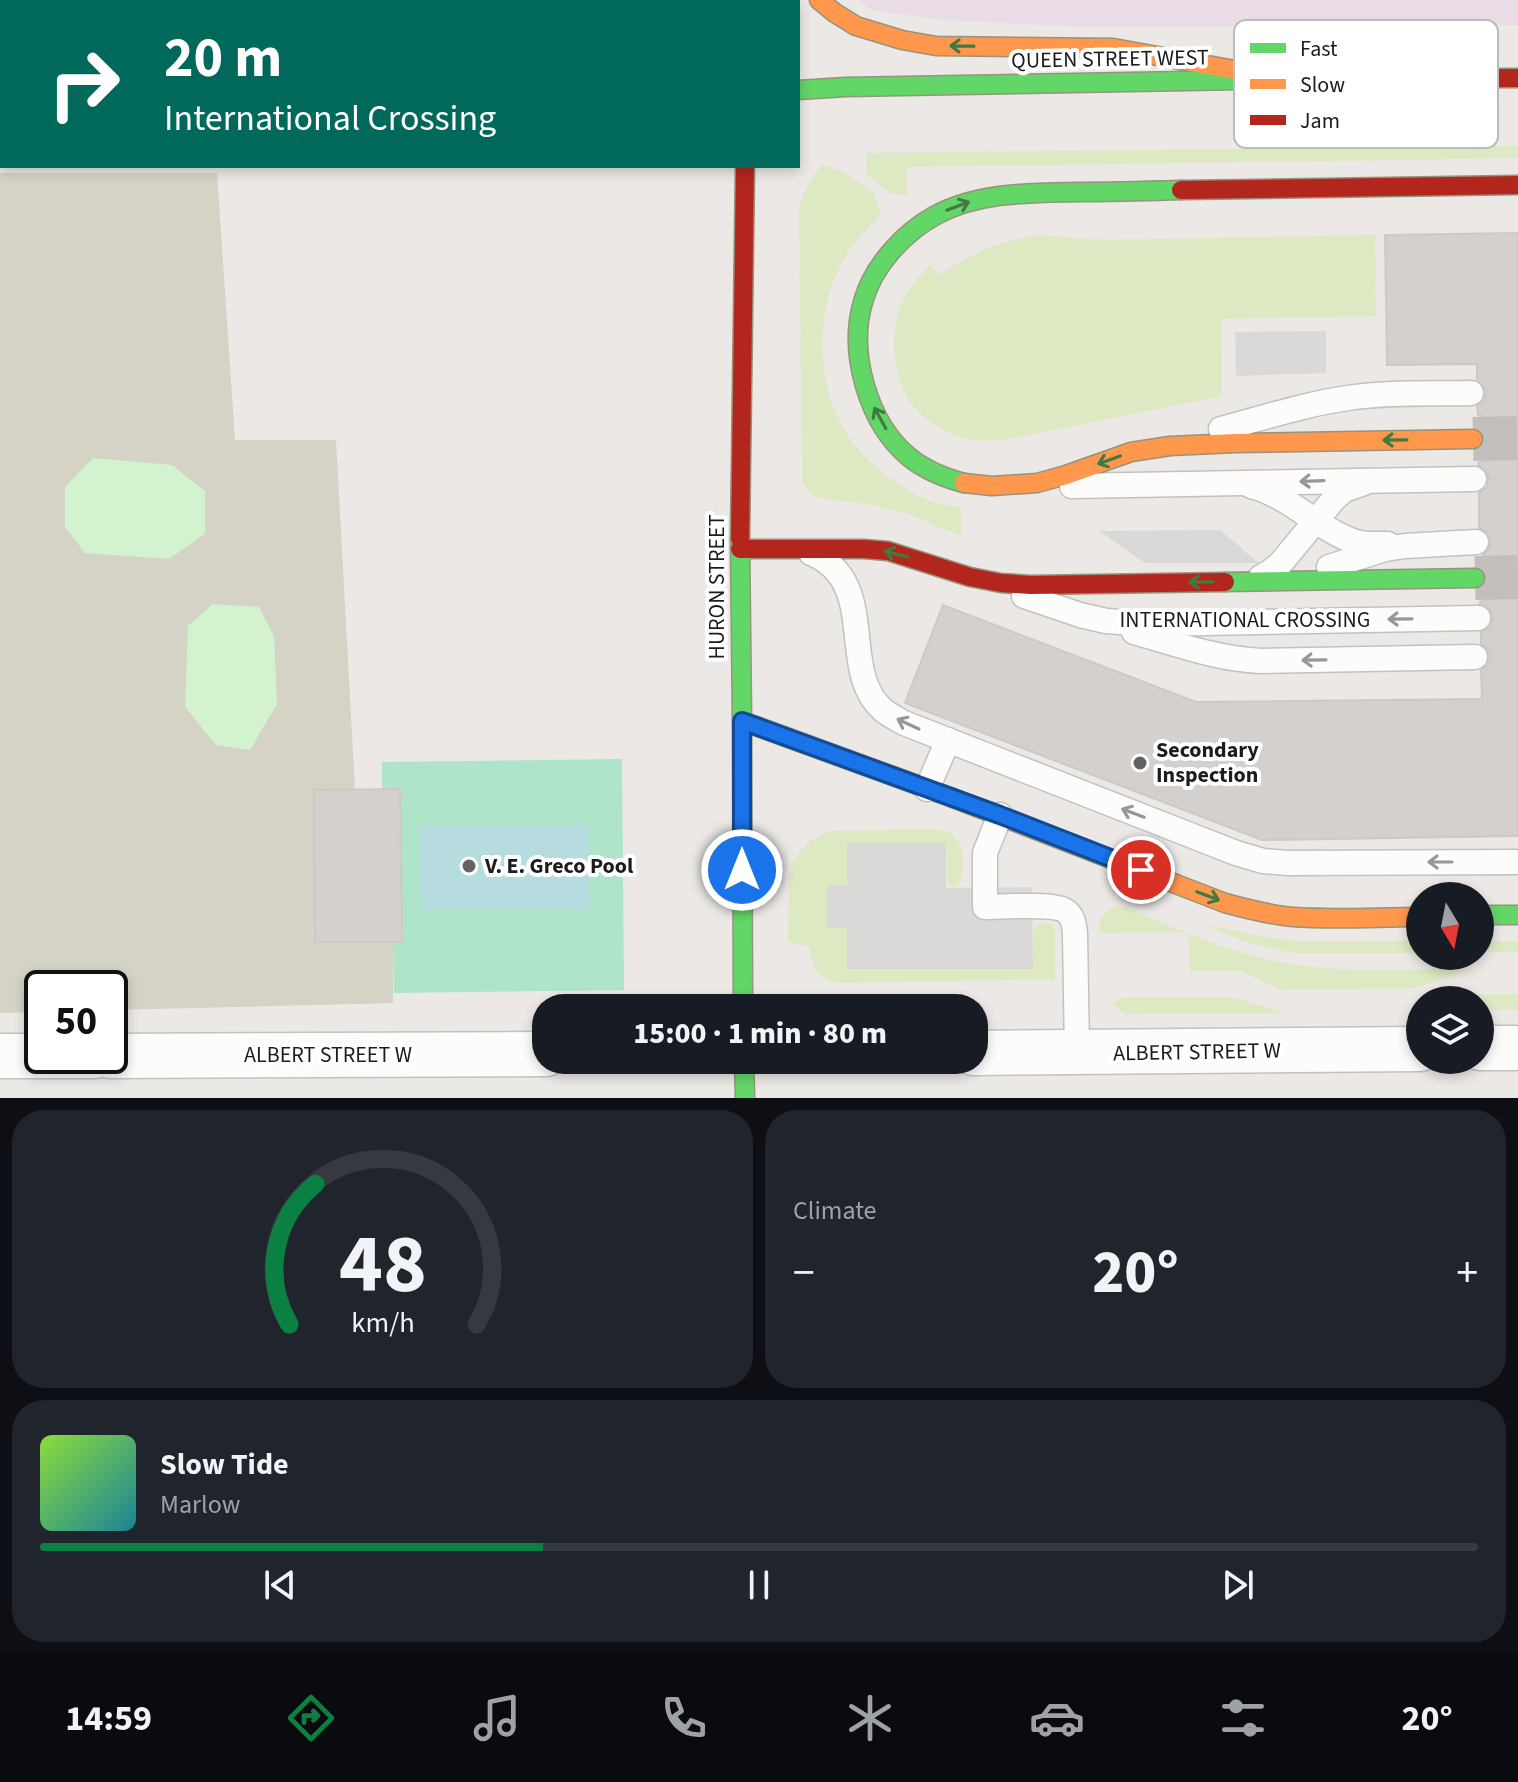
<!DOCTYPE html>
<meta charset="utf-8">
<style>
body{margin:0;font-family:"Source Sans 3",sans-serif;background:#20242c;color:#f1f3f6;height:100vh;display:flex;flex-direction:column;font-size:30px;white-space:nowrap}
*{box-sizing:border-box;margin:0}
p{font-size:26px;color:#9ea1a6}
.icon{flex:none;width:44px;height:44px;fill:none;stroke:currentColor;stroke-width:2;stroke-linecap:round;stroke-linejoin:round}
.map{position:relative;height:1098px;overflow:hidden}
.sheet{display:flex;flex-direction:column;gap:12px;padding:12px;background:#0d0f14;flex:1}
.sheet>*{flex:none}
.banner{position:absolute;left:0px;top:0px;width:800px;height:168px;box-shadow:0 4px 12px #0003;background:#00695c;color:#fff;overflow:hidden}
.needle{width:52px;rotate:170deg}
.tools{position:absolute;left:1406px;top:882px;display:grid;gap:16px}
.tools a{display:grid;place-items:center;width:88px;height:88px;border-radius:50%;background:#171b24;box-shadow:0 4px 12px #0003;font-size:40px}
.speed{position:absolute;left:24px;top:970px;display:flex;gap:16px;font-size:40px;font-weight:700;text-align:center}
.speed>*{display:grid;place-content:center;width:104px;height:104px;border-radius:50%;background:#171b24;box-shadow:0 4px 12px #0003;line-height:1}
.speed .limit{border:4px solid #111;border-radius:12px;background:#fff;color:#111}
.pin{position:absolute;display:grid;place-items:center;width:68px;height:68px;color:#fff;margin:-34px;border:4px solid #fff;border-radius:50%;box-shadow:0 2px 8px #0007}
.me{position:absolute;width:88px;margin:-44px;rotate:0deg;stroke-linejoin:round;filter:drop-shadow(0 0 6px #0008)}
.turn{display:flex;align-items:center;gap:28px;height:168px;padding:0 32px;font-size:36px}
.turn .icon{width:104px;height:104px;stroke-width:2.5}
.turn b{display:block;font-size:56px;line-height:68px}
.big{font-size:60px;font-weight:800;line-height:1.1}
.sheet .widget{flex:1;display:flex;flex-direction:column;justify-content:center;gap:12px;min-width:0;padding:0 28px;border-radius:32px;background:#20242c}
.sheet .dial{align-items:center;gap:0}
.dial svg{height:208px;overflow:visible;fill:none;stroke:#363941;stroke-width:7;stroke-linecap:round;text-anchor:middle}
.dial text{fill:#f1f3f6;stroke:none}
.song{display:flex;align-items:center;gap:24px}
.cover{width:96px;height:96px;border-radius:12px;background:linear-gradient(135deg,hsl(90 70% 55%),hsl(190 70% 35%))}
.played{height:8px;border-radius:4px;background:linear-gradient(90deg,#0b8043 35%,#363941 35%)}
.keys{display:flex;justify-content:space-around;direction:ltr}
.heat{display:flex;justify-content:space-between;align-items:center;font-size:44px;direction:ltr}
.sheet .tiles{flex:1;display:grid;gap:12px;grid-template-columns:1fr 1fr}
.widget:last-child{grid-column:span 2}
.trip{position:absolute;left:532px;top:994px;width:456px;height:80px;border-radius:32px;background:#171b24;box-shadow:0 4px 12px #0003;font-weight:800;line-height:80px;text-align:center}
.tabs{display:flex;height:128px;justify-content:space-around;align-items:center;background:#090b0e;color:#9ea1a6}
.tabs .icon{width:56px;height:56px}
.tabs .current{color:#0b8043}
.tabs b{font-size:36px;color:#f1f3f6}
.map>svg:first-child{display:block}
.industrial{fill:#e9dce6}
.construction{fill:#d5d2c6}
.grass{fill:#dce9c2}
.park{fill:#d3f2ce}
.pitch{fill:#aee4c7}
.parking{fill:#dbd9d8}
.water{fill:#b7dcdf}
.building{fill:#d3d0ce;stroke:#cec9c6;stroke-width:2}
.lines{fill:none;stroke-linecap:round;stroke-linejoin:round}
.highway-tunnel{stroke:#c2bfbd;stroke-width:44;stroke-dasharray:44 22;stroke-linecap:butt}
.lane-casing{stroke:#c3c2c1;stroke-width:27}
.street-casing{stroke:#c3c2c1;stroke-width:47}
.fast-casing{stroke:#96947c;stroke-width:21}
.slow-casing{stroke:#96947c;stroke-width:21}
.jam-casing{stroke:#96947c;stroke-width:21}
.lane{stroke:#fcfcfb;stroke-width:24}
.street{stroke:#fcfcfb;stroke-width:44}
.fast{stroke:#63d668;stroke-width:18}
.slow{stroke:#ff974d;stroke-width:18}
.jam{stroke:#b3261e;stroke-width:18}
.oneway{stroke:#407942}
.oneway2{stroke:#979797}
.route-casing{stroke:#114b97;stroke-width:20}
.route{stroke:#1a73e8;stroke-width:14}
.poi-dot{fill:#646362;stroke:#fff;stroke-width:3}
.labels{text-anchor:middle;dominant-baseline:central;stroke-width:8;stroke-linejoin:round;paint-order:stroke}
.street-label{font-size:22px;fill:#1c1c1c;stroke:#fff}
.poi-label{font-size:22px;font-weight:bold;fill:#1c1c1c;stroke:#fff;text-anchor:start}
.key{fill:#fff;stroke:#bbb;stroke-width:2}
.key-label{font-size:22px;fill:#1c1c1c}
</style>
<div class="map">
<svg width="1518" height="1098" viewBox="0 0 1518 1098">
<rect width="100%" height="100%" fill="#ebe8e5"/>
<polygon class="industrial" points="858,0 1518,0 1518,25 1086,27 944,20 871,10"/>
<polygon class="construction" points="0,173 217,173 235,440 336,440 355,790 315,942 393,942 393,1003 110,1010 110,988 42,988 42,1012 0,1013"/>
<g class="grass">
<polygon points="1518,146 1518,158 907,167 906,196 890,193 866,173 867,153"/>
<path d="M823,164l22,9 29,21 7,21c-13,13 -27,26 -36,42 -31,51 -30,125 1,176 17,29 59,61 91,70 7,2 16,3 24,4v29l-53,-22 -36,-9 -47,-6 -13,-4 -10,-13 -3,-274c5,-17 12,-30 24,-44z"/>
<path d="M1036,235l67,5 272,-5 1,81 -155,3 1,77 -219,44c-10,0 -22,1 -31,0 -24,-5 -54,-22 -66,-44 -13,-26 -16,-64 -5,-91 6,-16 18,-28 29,-40l9,10c30,-20 61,-34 97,-40z"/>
<path d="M935,829c2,1 12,2 13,3 18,9 18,39 10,54l-6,1 -4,-4 -2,-40 -99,42h-19v43h19l186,40v-40c5,-6 16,-6 21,0l1,5v46l-214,4c-24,-5 -28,-12 -31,-35l-22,-7 1,-65 4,-12 8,-14 10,-10 19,-9z"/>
<path d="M1117,906l7,1c50,20 102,45 155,55 62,12 126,7 189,7l-52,19 -135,2 -39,-19h-52l-2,-39 -89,1c-1,-13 5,-23 18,-27z"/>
<polygon points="1204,924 1271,938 1299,941 1420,941 1420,953 1292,953 1243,941"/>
<rect x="1480" y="941" width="38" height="11"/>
<polygon points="1518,994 1518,1010 1480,1010 1480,1000 1443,1000 1458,995"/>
<polygon points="1232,997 1283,1013 1124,1014 1112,1003 1119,998"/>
</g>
<g class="park">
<polygon points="93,458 172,465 205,491 205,534 169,559 85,553 65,527 65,487"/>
<polygon points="213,604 259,607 274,636 277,704 250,750 216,745 185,707 188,626"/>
</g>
<polygon class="pitch" points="622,759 624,990 394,993 393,942 315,942 314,790 382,789 382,762"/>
<g class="parking">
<polygon points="1326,331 1326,373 1236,376 1235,332"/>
<polygon points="1220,530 1259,563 1145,563 1099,531"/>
<polygon points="847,843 946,843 946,888 1032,887 1033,969 847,969 847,928 827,928 827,885 847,885"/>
</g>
<polygon class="water" points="420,826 588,826 590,910 421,909"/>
<g class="building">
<polygon points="1518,233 1518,836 1262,840 905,703 943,605 1196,702 1482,699 1481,670 1488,665 1490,656 1487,649 1481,643 1481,632 1491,626 1493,617 1490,610 1480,604 1480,602 1488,599 1496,591 1500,577 1496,565 1488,557 1483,555 1489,549 1491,540 1488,533 1479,528 1479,493 1487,487 1489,478 1486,471 1478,465 1478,463 1486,460 1494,452 1498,438 1494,426 1486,418 1478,415 1477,406 1484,401 1486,392 1483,385 1477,379 1477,364 1387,365 1385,235"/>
<polygon points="400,789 402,942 315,942 314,790"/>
</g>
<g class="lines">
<g class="highway-tunnel">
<polyline points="1473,439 1518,438"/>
<polyline points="1475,578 1518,577"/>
</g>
<defs>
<g id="lane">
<path d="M1221,429c42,-11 84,-25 127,-31 40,-6 82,-4 123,-5"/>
<polyline points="1072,486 1474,479"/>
<path d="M1251,486c38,9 69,45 105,56 10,3 21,2 32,2"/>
<path d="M811,553c70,29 26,117 72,157 6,5 14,9 21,13l332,130 27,8 25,2 230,-1"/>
<polyline points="1329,567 1385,549 1405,546 1476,542"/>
<polyline points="1261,577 1270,572 1280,564 1334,499 1344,490 1364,483"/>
<polyline points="1024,596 1080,615 1106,621 1148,624 1478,618"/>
<path d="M1134,632c42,12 83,27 127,29l214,-4"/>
<polyline points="927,789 948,740"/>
<path d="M1000,815l-15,38v54c17,0 66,-4 79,3 9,5 10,14 11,23l2,120"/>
</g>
<g id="street">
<polyline points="1480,1048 1518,1048"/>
<polyline points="974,1053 1420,1049"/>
<polyline points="0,1056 95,1056"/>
<polyline points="110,1056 546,1054"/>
</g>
<g id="fast">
<polyline points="742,0 742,2"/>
<polyline points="798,90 846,87 1302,79"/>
<path d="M964,483c-19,-5 -39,-13 -55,-26 -41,-34 -61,-104 -46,-155 10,-36 40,-69 73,-87 43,-23 94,-22 142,-23 35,0 69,-1 103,-2"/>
<polyline points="740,539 742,721 953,798"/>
<polyline points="1225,582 1475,578"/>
<polyline points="742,721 743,1008"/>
<polyline points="1480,915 1518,915"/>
<polyline points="744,1060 745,1098"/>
</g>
<g id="slow">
<polyline points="819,0 835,13 856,26 902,40 936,46 1113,48 1235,70"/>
<polyline points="0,114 2,114"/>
<polyline points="964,483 992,486 1037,483 1066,475 1131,452 1170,446 1236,443 1473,439"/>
<path d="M953,798l272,105c22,6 45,12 68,14 42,3 85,0 127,0"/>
</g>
<g id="jam">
<polyline points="1302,79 1518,78"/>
<polyline points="1181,190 1518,185"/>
<polyline points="740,539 745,166"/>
<polyline points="740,549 864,549 888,551 970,577 1001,583 1031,585 1225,582"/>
</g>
</defs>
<use href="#lane" class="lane-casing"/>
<use href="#street" class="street-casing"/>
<use href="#fast" class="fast-casing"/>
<use href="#slow" class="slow-casing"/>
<use href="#jam" class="jam-casing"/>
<use href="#lane" class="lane"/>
<use href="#street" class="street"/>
<use href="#fast" class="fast"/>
<use href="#slow" class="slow"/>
<use href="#jam" class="jam"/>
</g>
<defs><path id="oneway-shaft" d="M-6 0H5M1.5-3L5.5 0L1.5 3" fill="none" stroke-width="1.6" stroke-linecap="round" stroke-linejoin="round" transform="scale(2)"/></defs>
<g class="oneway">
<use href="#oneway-shaft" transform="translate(962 46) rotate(-179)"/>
<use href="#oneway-shaft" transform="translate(958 206) rotate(-21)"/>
<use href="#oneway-shaft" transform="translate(880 418) rotate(-119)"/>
<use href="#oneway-shaft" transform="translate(1395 440) rotate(179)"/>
<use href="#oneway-shaft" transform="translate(1109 460) rotate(160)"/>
<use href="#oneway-shaft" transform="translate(896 554) rotate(-166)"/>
<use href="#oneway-shaft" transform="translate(1201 582) rotate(179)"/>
<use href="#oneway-shaft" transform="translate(1208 896) rotate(21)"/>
</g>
<g class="oneway2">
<use href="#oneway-shaft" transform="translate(1312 481) rotate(178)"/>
<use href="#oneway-shaft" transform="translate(1400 619) rotate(179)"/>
<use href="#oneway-shaft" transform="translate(1314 660) rotate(179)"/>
<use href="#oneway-shaft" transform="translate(908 724) rotate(-155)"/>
<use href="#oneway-shaft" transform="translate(1133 813) rotate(-159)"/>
<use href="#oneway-shaft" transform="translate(1440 862) rotate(180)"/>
</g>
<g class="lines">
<defs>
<polyline id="route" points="742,870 742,721 1000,815 1141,870"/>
</defs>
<use href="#route" class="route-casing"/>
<use href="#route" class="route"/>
</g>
<g class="poi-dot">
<circle cx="1140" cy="763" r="8"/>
<circle cx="469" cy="866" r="8"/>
</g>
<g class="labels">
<g class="street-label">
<text transform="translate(1110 59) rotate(-1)">QUEEN STREET WEST</text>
<text transform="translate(717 587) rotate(-90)">HURON STREET</text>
<text x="1245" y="620">INTERNATIONAL CROSSING</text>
<text transform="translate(1197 1052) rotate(-1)">ALBERT STREET W</text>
<text x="328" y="1055">ALBERT STREET W</text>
</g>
<g class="poi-label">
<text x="1156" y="750">Secondary<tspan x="1156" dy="25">Inspection</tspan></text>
<text x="485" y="866">V. E. Greco Pool</text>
</g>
</g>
<rect x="1234" y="20" width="264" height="128" rx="12" class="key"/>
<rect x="1250" y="43" width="36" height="10" fill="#63d668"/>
<rect x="1250" y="79" width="36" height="10" fill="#ff974d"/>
<rect x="1250" y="115" width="36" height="10" fill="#b3261e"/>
<g class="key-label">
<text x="1300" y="56">Fast</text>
<text x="1300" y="92">Slow</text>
<text x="1300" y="128">Jam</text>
</g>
</svg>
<div class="tools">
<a><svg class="needle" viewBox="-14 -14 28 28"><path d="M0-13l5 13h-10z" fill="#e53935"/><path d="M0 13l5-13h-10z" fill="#9ea1a6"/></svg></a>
<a><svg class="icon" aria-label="layers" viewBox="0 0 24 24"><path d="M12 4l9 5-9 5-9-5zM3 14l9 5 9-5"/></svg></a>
</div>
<div class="speed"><div class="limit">50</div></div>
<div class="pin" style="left:1141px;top:870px;background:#d93025"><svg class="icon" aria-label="arrive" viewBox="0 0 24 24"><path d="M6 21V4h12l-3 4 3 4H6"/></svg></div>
<svg class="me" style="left:742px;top:870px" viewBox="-20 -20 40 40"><circle r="17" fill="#1a73e8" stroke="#fff" stroke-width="3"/><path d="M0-11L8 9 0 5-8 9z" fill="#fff"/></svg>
<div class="trip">15:00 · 1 min · 80 m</div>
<div class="banner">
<div class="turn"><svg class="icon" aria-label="right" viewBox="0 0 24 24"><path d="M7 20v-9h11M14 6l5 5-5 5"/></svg><div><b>20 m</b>International Crossing</div></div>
</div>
</div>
<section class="sheet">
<div class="tiles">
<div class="widget dial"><svg viewBox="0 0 100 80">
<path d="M14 69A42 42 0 1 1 86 69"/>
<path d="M14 69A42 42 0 0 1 24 15" stroke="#0b8043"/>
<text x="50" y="56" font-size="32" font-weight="700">48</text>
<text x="50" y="72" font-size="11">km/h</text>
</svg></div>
<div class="widget"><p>Climate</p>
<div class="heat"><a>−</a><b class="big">20°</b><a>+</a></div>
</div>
<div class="widget">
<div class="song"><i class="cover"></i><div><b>Slow Tide</b><p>Marlow</p></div></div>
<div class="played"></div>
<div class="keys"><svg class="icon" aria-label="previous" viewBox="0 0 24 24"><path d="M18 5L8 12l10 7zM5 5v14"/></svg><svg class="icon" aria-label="pause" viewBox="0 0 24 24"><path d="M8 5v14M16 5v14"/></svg><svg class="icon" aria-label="next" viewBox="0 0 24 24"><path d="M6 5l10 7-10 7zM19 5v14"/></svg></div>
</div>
</div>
</section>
<nav class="tabs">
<b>14:59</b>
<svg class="icon current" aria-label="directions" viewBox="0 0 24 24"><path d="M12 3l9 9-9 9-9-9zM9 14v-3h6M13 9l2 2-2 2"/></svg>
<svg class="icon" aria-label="music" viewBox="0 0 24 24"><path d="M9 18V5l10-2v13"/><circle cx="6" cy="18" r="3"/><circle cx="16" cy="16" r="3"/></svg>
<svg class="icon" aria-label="phone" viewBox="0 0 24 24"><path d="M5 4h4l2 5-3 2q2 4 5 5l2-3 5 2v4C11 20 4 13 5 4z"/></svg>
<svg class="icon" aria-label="climate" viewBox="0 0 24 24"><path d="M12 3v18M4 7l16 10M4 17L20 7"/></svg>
<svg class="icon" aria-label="car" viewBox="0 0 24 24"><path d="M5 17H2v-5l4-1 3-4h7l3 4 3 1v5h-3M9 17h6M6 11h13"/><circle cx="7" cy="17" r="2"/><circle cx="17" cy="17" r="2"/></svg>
<svg class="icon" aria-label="filters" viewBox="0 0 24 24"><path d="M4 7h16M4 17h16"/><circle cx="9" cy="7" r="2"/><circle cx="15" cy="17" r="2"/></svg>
<b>20°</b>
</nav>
